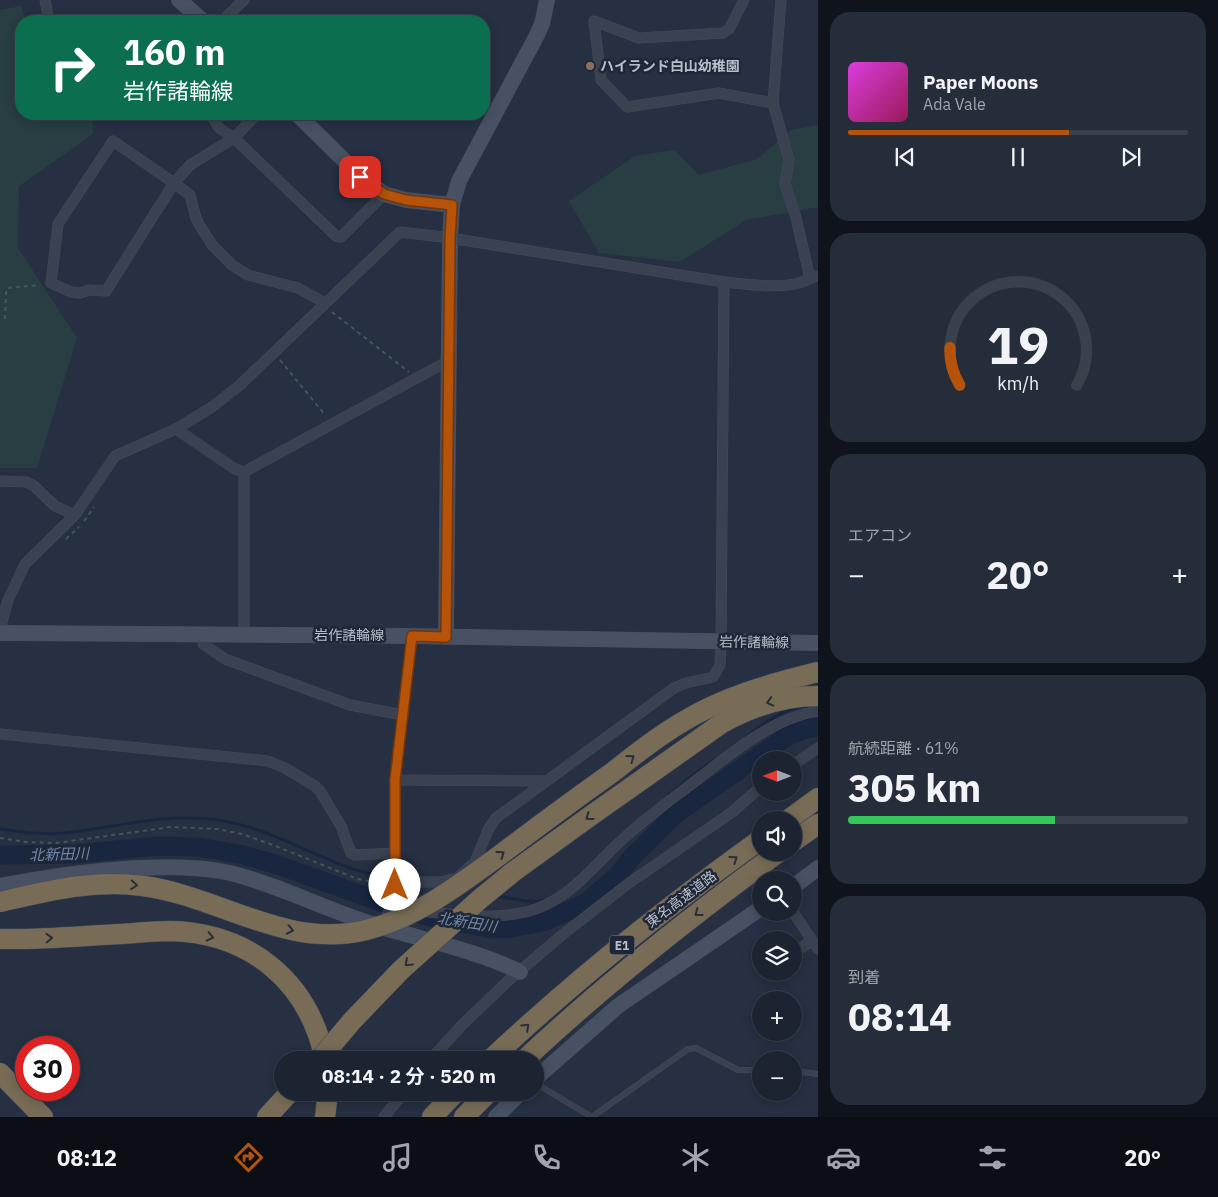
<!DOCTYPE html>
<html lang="ja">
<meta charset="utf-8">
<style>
body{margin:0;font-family:"IBM Plex Sans","Noto Sans JP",sans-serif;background:#252c3a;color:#f1f3f6;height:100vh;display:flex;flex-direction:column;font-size:19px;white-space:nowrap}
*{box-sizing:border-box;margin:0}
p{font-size:16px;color:#a0a4ac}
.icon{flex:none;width:28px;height:28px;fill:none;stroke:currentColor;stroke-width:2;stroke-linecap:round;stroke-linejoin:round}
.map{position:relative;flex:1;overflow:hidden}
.drawer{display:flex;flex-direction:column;gap:12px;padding:12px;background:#0f141c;width:400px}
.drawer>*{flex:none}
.top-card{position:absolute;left:15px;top:15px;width:475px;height:105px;border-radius:20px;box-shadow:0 2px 12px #0003,0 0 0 1px #3a414d;background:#0b6e4f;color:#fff;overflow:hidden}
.needle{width:32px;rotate:270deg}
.fabs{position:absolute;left:752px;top:751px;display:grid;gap:10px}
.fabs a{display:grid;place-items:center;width:50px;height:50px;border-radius:50%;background:#1c2432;box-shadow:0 2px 12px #0003,0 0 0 1px #3a414d;font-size:25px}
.speed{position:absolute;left:15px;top:1036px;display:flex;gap:10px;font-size:25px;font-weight:700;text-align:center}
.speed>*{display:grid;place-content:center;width:65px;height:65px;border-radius:50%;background:#1c2432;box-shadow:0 2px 12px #0003,0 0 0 1px #3a414d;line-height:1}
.speed .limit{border:8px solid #d22;background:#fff;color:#111}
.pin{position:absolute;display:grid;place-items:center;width:42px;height:42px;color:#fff;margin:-21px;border-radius:10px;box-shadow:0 2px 8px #0006}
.me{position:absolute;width:55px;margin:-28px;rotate:0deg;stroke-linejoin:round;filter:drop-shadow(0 0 4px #0008)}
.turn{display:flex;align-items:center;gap:18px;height:105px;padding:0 25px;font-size:22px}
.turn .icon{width:65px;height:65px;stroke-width:2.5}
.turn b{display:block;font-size:35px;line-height:42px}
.big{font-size:38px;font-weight:700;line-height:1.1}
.drawer .card{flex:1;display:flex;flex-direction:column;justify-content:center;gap:8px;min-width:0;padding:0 18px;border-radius:20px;background:#252c3a}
.drawer .dial{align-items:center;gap:0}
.dial svg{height:130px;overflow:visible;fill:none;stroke:#3a414d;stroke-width:7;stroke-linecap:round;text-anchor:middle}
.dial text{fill:#f1f3f6;stroke:none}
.song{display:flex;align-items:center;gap:15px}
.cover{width:60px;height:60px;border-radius:8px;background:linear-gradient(135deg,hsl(300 70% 55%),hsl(330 70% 35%))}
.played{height:5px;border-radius:2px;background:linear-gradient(90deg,#b45309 65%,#3a414d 65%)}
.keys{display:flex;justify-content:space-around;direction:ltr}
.heat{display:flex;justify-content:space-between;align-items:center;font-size:28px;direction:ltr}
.charge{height:8px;border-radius:4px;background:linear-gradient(90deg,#34c759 61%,#3a414d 0)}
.trip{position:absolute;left:274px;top:1051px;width:270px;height:50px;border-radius:25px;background:#1c2432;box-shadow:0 2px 12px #0003,0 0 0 1px #3a414d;font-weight:700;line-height:50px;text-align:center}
.menu{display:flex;height:80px;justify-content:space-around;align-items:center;background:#0b0e14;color:#a0a4ac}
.menu .icon{width:35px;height:35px}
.menu .selected{color:#b45309}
.menu b{font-size:22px;color:#f1f3f6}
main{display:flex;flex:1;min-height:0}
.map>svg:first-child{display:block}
.green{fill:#283e43}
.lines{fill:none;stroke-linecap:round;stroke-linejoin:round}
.stream{stroke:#182640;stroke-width:3}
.river{stroke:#182640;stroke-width:19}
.lane-casing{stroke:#444b5b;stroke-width:6}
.street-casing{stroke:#444b5b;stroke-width:11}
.secondary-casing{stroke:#444b5b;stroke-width:16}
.highway-casing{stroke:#454d5c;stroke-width:21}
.path{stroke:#41575a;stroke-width:2;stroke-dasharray:4 4;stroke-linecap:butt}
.lane{stroke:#3a4251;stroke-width:5}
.street{stroke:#3a4251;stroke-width:10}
.secondary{stroke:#485164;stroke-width:15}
.highway{stroke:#786c57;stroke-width:20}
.highway-bridge-casing{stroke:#454d5c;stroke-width:21;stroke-linecap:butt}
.highway-bridge{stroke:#786c57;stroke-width:20}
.oneway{stroke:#282e3a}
.route-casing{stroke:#753606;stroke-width:12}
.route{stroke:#b45309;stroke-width:9}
.education-dot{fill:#8d6e63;stroke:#1f2737;stroke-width:2}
.labels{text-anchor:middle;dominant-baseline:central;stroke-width:5;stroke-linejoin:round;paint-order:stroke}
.shield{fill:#1f2737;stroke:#89919f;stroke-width:1}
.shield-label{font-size:12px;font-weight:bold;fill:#b7becc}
.poi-label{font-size:14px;font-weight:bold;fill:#b7becc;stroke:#1f2737;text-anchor:start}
.street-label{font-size:14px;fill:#b7becc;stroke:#1f2737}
.water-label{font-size:15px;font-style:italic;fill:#6f86ab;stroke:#1f2737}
</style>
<main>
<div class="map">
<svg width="818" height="1117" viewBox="0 0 818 1117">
<rect width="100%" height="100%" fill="#263042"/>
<g class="green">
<polygon points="21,6 27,21 21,21 21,114 92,114 93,134 19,186 18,248 77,338 37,468 0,468 0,10"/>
<polygon points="818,125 818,207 746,220 680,262 599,253 569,201 635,156 674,150 699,175 757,159 791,130"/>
</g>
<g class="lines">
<g class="stream">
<path d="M747,736c15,-11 34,-26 53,-29"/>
<polyline points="669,795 693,775 716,759"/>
<path d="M0,829c21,3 43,6 64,4 48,-5 95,-19 144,-14 50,4 93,31 139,48 20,8 42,9 63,12"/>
<polyline points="495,896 533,902 545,900"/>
</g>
<polyline class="river" points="0,855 76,854 156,846 199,847 243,855 278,865 386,904 438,919 487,928 506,929 543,922 584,904 618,875 633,856 676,814 786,737 805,729 818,727"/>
<defs>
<g id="lane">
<polyline points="794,1071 818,1074"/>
<polyline points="535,1083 592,1117 688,1049 696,1048 738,1070 761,1070"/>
</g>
<g id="street">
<polyline points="45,0 49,21"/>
<polyline points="744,0 729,29 723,33 639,38 594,21 601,80 627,107 719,93 773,103"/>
<polyline points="781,0 773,103 789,160 785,184 796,218 810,278"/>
<polyline points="222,21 244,0"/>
<polyline points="211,114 219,128 234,138 336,236 341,237 384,194"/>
<polyline points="257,114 234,138 190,165 174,183 190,195 196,218 200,226 213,246 232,265 248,275 298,288 325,303"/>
<polygon points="113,141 174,183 106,291 89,290 80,293 71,292 51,283 58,224"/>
<polyline points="176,429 235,469 244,472 448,361"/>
<polyline points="0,481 26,482 34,486 55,506 75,515"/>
<path d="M0,629l8,-29 17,-36 50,-49 40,-59 61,-27 36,-22 28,-22 160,-153 50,6 274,44c24,2 51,7 75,1 7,-2 13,-6 19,-7"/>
<polyline points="203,634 203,644 225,659 350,705 403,715"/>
<polyline points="244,635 244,472"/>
<polyline points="0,734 268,761 285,768 315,786 320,791 341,826 351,853 355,855 395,853"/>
<polyline points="794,764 818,748"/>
<polyline points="395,780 545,781"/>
<polyline points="397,892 395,885 395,780 412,636"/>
<path d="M391,907c44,5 91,15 135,5 42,-10 67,-46 98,-74 23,-21 49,-40 74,-59 35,-27 75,-61 120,-68"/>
<polyline points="793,912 818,949"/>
<polyline points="383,924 397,892 411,882 440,882 457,878 475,862 489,828 496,818 674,688 686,683 713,677 720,665 721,642 724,282"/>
<polyline points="794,953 812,940"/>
<polyline points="430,1060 463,1024 509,980 562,935 629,883 731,813 761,787"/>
<polyline points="384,1117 404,1092"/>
</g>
<g id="secondary">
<polyline points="179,0 203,21"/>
<polyline points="297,114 361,177 384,194 406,200 452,205"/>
<polyline points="0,633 412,636 818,643"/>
<polyline points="446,637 450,238 452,205 459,181 536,37 542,24 547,0"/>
<path d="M0,886c45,-9 89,-15 135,-18 32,-1 63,-2 95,5 49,12 94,36 142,51 50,16 101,25 148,48"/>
<polyline points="794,886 818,868"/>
<polyline points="535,1079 618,1006 761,908"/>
<polyline points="496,1117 521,1092"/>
</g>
<g id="highway">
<polyline points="788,820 818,798"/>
<polyline points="794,841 818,824"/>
<path d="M0,939c40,1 81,-3 121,-5 16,-1 33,-3 49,-3 81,2 139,51 155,129"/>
<path d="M490,1060c86,-81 175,-152 271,-221"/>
<path d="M524,1060c80,-75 166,-143 255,-208"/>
<polyline points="0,1073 43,1117"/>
<polyline points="267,1117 290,1092"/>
<polyline points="325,1117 328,1092"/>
<polyline points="432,1117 456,1092"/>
<polyline points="464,1117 489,1092"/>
</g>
</defs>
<use href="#lane" class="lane-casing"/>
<use href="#street" class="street-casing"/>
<use href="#secondary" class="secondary-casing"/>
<use href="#highway" class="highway-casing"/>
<g class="path">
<polyline points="332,312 409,372"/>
<polyline points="5,319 6,294 7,288 40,285"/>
<polyline points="280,360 326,416"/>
<polyline points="84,521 94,507"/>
<polyline points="66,539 79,527"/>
<polyline points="0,838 26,842 56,843 171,827 217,829 242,834 273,845 357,879 384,884"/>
</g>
<use href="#lane" class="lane"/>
<use href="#street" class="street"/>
<use href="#secondary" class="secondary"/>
<use href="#highway" class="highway"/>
<defs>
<g id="highway-bridge">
<path d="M0,902c47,-11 94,-23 143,-16 76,10 144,64 223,44 50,-12 93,-45 134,-75 37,-28 75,-56 113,-83 21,-17 43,-34 66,-48 43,-27 90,-40 139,-52"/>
<path d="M319,1060l33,-39 49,-51 79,-71 33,-27 76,-55 133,-94c31,-17 61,-27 96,-27"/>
</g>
</defs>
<use href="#highway-bridge" class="highway-bridge-casing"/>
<use href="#highway-bridge" class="highway-bridge"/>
</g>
<defs><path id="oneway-chevron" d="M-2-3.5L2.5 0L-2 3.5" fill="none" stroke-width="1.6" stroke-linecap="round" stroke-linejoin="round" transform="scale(1.25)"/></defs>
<g class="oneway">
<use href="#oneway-chevron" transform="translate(770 702) rotate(165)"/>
<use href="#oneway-chevron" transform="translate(631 758) rotate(-36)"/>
<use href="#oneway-chevron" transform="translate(589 817) rotate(144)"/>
<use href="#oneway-chevron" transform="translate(501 854) rotate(-36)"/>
<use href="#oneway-chevron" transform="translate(734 859) rotate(-36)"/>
<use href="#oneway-chevron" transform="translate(134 885) rotate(4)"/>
<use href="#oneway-chevron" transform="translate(698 913) rotate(143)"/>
<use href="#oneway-chevron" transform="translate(290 930) rotate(12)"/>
<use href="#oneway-chevron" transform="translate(210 937) rotate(13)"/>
<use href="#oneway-chevron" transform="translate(49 938) rotate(-2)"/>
<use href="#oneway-chevron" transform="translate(408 963) rotate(137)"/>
<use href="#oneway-chevron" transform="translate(526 1027) rotate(-43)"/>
</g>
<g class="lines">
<defs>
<polyline id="route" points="360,177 384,194 406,200 452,205 450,238 446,637 412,636 395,780 395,885"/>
</defs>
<use href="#route" class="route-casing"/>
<use href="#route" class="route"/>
</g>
<circle class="education-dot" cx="590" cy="66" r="5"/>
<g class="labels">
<rect class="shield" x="609.5" y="935.5" width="25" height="19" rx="4"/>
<g class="shield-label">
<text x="622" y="945">E1</text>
</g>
<g class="poi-label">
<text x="600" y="66">ハイランド白山幼稚園</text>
</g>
<g class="street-label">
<text x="349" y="635">岩作諸輪線</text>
<text transform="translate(754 642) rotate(1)">岩作諸輪線</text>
<text transform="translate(681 899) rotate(-37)">東名高速道路</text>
</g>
<g class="water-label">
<text transform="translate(59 854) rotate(-2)">北新田川</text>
<text transform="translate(467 922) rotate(9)">北新田川</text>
</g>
</g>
</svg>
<div class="fabs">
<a><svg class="needle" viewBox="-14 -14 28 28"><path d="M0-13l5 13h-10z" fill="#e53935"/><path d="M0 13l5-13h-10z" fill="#a0a4ac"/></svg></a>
<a><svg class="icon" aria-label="sound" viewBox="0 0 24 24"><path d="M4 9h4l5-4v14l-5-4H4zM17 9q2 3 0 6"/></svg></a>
<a><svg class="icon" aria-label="search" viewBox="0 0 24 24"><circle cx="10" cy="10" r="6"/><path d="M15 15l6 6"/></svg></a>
<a><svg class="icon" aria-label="layers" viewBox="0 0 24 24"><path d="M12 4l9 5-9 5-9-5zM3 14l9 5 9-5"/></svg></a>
<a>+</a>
<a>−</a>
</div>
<div class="speed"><div class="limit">30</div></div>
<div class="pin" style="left:360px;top:177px;background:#d93025"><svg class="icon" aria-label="arrive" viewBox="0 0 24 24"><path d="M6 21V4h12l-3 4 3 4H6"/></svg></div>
<svg class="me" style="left:395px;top:885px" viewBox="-20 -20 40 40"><circle r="19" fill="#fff"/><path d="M0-13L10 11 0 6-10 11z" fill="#b45309"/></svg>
<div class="trip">08:14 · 2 分 · 520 m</div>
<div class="top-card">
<div class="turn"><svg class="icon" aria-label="right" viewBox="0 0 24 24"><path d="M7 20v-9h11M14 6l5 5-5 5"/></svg><div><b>160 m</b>岩作諸輪線</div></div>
</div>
</div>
<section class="drawer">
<div class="card">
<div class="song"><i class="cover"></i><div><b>Paper Moons</b><p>Ada Vale</p></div></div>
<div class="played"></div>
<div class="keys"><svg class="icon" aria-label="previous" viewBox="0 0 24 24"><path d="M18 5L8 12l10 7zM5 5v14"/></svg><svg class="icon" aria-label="pause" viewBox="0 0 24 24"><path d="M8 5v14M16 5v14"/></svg><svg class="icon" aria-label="next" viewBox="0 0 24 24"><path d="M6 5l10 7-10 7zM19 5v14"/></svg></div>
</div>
<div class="card dial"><svg viewBox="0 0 100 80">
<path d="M14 69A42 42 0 1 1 86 69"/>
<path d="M14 69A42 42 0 0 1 8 46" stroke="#b45309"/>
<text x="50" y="56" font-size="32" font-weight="700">19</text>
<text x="50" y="72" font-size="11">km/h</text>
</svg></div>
<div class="card"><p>エアコン</p>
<div class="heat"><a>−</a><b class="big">20°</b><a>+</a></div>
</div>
<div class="card"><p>航続距離 · 61%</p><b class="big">305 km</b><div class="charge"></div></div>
<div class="card"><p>到着</p><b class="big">08:14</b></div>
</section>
</main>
<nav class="menu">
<b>08:12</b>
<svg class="icon selected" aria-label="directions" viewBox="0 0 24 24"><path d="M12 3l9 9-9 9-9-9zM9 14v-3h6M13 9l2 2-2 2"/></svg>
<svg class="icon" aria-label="music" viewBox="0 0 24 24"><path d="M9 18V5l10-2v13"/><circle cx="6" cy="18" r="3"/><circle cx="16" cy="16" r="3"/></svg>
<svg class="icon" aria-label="phone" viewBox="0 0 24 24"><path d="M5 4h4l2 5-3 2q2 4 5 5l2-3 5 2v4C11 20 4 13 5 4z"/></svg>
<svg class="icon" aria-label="climate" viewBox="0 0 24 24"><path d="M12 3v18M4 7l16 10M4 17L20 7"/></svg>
<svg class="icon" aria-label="car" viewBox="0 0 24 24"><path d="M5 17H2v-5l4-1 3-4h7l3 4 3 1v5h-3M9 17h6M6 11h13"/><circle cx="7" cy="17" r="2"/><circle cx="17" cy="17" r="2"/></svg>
<svg class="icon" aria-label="filters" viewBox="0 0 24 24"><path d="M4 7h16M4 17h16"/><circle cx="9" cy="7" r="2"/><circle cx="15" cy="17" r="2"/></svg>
<b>20°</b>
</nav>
